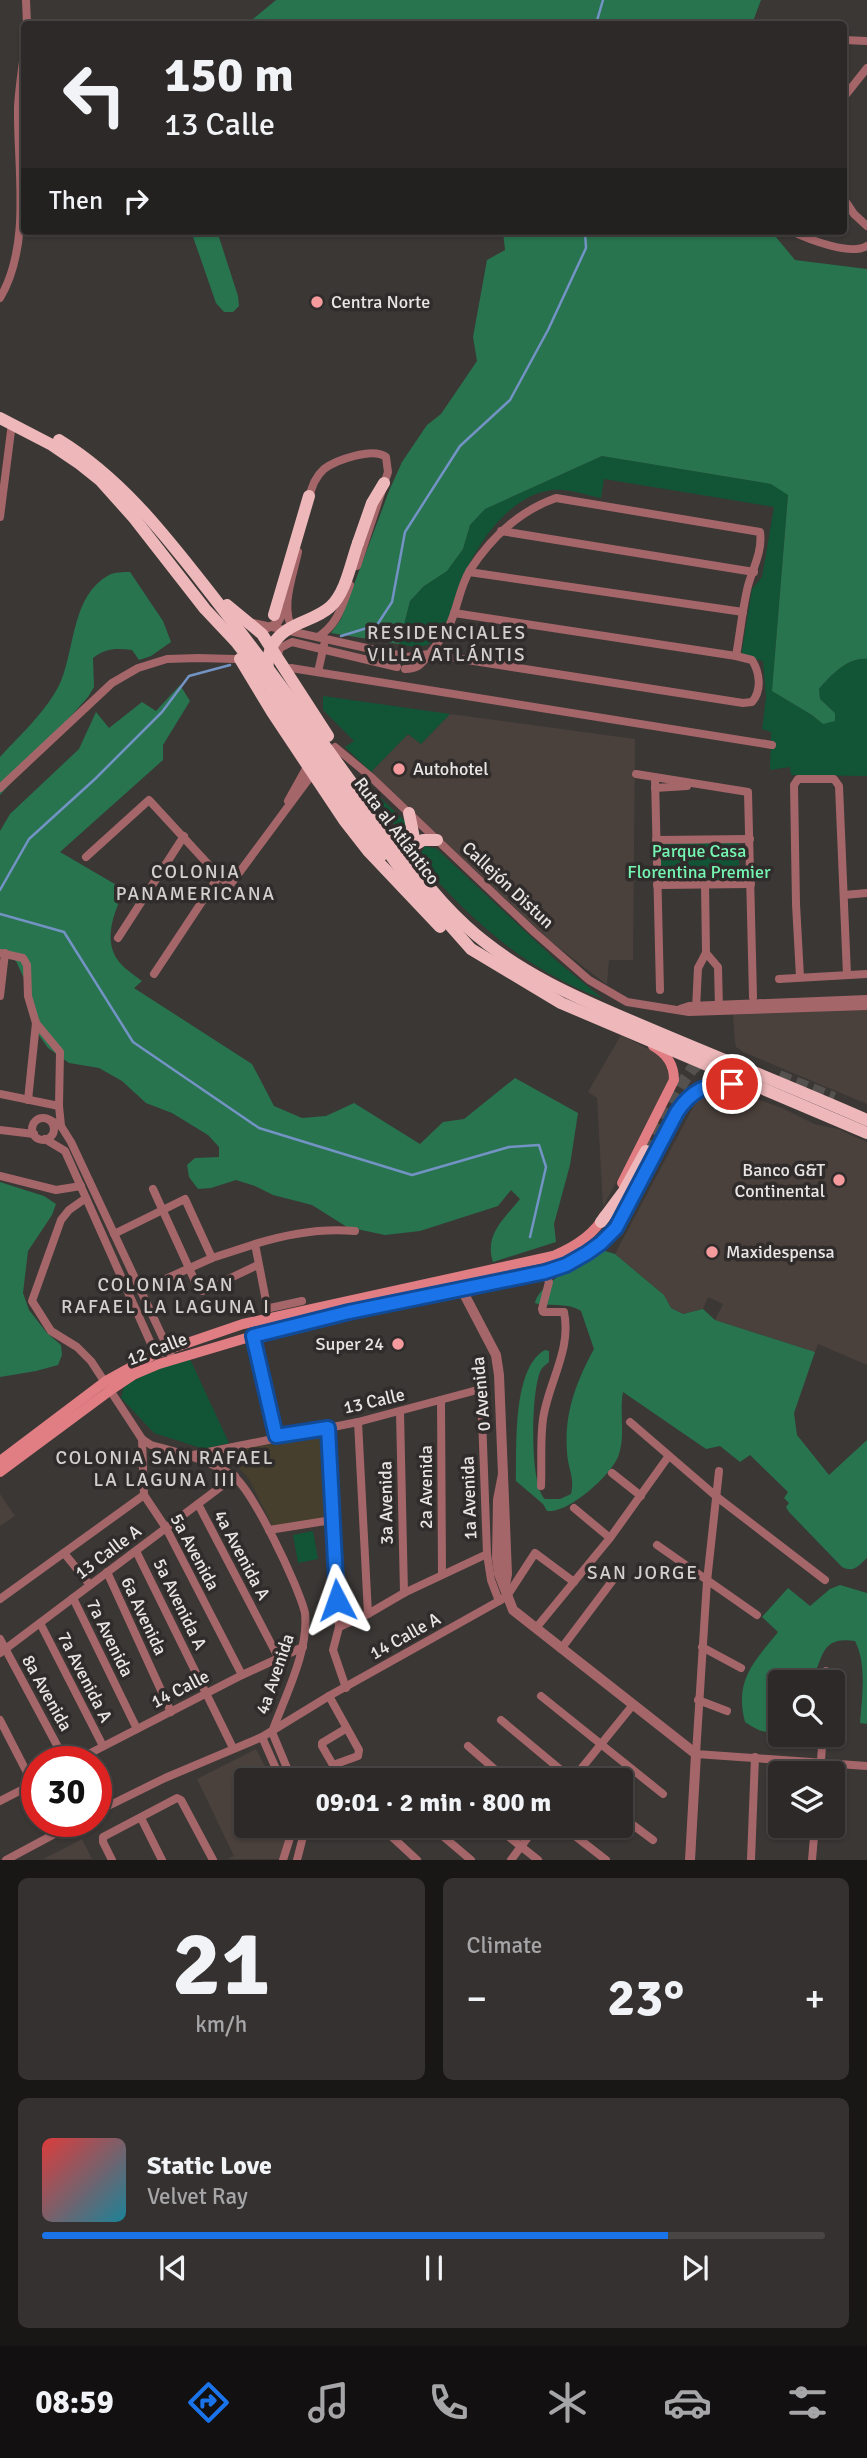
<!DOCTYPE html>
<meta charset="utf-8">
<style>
body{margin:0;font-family:Signika,sans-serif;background:#343130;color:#f1f3f6;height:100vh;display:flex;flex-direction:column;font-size:26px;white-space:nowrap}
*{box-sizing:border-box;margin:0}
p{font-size:23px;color:#a6a6a8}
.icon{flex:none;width:38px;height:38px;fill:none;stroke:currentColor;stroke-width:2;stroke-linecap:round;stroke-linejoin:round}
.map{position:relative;height:1860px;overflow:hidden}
.sheet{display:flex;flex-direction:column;gap:18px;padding:18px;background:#181716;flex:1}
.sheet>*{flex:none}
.hud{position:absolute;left:21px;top:21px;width:826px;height:214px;border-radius:7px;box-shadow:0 2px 5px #0004,0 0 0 2px #484545;background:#2c2928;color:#f1f3f6;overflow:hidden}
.controls{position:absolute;left:768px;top:1670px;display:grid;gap:14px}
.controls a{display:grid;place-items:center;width:77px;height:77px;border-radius:7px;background:#2c2928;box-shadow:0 2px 5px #0004,0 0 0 2px #484545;font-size:35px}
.speed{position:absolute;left:21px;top:1746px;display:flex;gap:14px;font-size:35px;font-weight:700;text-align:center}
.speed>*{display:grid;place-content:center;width:91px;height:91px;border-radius:50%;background:#2c2928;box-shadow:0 2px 5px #0004,0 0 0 2px #484545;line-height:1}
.speed .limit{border:10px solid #d22;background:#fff;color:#111}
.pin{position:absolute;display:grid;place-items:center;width:60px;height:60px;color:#fff;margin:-30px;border:4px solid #fff;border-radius:50%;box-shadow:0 2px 7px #0007}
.me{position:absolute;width:77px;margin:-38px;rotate:356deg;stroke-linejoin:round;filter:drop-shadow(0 0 5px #0008)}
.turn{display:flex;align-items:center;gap:24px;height:147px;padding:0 28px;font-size:32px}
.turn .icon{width:91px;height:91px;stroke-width:2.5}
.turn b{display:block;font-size:49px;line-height:60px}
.then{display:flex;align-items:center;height:66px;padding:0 28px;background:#0003;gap:14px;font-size:26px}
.big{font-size:52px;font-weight:700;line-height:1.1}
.sheet .tile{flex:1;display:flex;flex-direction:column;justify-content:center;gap:10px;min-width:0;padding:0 24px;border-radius:10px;background:#343130}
.sheet .dial{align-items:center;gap:0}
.dial b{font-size:91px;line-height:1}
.song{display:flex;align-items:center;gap:21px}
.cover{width:84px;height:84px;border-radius:10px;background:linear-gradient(135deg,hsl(0 70% 55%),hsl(190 70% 35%))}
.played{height:7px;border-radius:4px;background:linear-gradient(90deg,#1a73e8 80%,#484545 80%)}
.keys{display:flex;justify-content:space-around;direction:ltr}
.heat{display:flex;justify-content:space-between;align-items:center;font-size:38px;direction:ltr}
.sheet .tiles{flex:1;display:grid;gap:18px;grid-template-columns:1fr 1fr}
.tile:last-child{grid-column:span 2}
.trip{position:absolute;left:234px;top:1768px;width:399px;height:70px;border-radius:7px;background:#2c2928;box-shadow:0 2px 5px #0004,0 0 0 2px #484545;font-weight:700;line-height:70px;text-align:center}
.menu{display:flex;height:112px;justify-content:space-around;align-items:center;background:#121010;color:#a6a6a8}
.menu .icon{width:49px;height:49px}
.menu .current{color:#1a73e8}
.menu b{font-size:32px;color:#f1f3f6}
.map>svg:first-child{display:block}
.built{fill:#4a403c}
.education{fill:#463f2d}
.green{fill:#115536}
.forest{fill:#28744f}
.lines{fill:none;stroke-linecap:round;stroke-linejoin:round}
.stream{stroke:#7293c3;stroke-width:2.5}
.trunk-tunnel{stroke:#54514f;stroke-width:12;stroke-dasharray:12 6;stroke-linecap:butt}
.minor{stroke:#a56669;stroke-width:8}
.tertiary{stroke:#a56669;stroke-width:10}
.secondary{stroke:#e17e84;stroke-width:10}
.trunk{stroke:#eeb8ba;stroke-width:12}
.trunk-bridge{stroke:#eeb8ba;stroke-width:12}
.route-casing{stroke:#114b97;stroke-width:18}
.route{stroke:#1a73e8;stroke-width:12}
.poi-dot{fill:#f59b9d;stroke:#302c2b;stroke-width:2.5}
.labels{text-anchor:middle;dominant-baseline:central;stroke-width:7;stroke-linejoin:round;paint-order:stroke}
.poi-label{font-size:18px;fill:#e8e6e5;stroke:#302c2b;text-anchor:start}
.street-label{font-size:18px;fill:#e8e6e5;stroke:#302c2b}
.park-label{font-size:18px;fill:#74f5b2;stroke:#302c2b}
.neighbourhood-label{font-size:19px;letter-spacing:2px;fill:#d3cfcd;stroke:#302c2b}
</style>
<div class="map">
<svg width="867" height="1860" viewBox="0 0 867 1860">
<rect width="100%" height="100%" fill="#3a3735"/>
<g class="built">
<polygon points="450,714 635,739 633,960 609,960 607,985 549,940 371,772 408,734 421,744"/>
<polygon points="867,1007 867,1104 743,1052 736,1047 735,1042 733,1015"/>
<polygon points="621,1035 664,1057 670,1080 603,1207 597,1098 588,1092"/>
<polygon points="721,1086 782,1108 814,1124 838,1129 867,1142 867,1365 818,1344 815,1352 715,1320 723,1304 708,1297 703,1309 683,1314 671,1308 663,1294 615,1254 698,1098 708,1089"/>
<polygon points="0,1494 15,1516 0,1526"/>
<polygon points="256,1749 272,1780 247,1780 247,1825 289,1825 287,1845 279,1859 227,1859 234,1856 197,1779"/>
<polygon points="82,1839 92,1859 43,1859 59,1851"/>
</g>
<polygon class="education" points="322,1428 327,1518 273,1527 249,1479 238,1467 212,1453"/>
<g class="green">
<path d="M602,456l170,28 16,10 -16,197 40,24 11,9 12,-11 -15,-14 -1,-10c12,-14 29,-32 48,-30v117l-76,-1 -1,-8 -20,3 1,-38 -9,-3 4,-32 -3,-36 -22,-5 11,-67 10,-12 12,-70 -170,-28 -3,19c-15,-3 -33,-10 -48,-8 -43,4 -76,54 -92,91 -8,18 -12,51 -30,62 -11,6 -21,3 -32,1l11,-43 14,-15 23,-15 16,-22 7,-24 15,-16z"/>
<polygon points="323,696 450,714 421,744 408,734 371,772 345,747 354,741 323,710"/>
<polygon points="364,782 411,827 407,843"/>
<polygon points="739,842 739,880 660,881 659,843"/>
<path d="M425,846l12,3 121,113 45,37c-78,-30 -128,-75 -182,-136l-2,-6z"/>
<polygon points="190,1359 229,1443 204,1449 154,1433 121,1398 124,1386 154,1370"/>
<polygon points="313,1531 318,1559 298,1563 293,1535"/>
</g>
<g class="forest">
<polygon points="276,0 761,0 752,24 247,24"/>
<polygon points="191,231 217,231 238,296 239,306 233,312 224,312 216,303"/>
<path d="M503,231h230l6,6 17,-6h15l24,29 72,9v390c-19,-2 -36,16 -48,30l1,10 15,14v8l-12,3 -11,-9 -40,-24 16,-196 -17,-11 -169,-28 -117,53 -15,16 -7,24 -16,22 -23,15 -14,15 -11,43 -68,-11 10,-14 48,-128 13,-29 25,-37 14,-11 36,-53 -4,-24 14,-77 18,-10z"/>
<path d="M130,572l33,49 8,21 -20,14 -12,4 -7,-10c-15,-2 -27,-2 -39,8l1,29 -6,10 -88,98v-38c21,-23 48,-47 61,-76 14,-34 11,-86 48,-106 6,-3 14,-3 21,-3z"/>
<path d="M180,685l10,16 -27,44v15l-103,92 65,38c-10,19 -22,48 -8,69 5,8 17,16 25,22l-8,7 118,76 22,42 28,12 24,-2 28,-13 66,41 23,-22 21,-3 51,-41 63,35 -8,52 -16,59 2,18 -63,20c-9,-27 11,-43 27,-63l-9,-9 -13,16 -78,25 -35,4 -38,-8 -35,-22 -39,-10 -18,-9 -19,-6 -25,8 -13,1 -9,-12 -2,-12 8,-7 24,-1v-10l-11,-12 -36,-22 -26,-10 -24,-22 -23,-13 -30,-5 -21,-15 -10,-14 -10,-24 -2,-27 -10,-22 -16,-10v-120l10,-17 69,-65 17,-37 13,16 33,-26 14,9z"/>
<polygon points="0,1182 44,1196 56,1204 52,1215 28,1251 23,1293 29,1310 47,1333 61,1345 62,1355 58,1365 36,1371 0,1377"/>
<path d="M605,1251l10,3 49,41 7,13 12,6 20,-5 12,11 100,32 -21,61 3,22 32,40 38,-35v118c-9,8 -13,15 -25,9l-53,-55 -3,-5 3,-4 -5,-5 4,-6 -38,-37 -10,7 -20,-16 -14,3 -83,-57c-4,21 3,45 -5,65 -8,19 -50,57 -71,54l-4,-7 -27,-23c1,-34 -4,-113 29,-131l4,1v11c-3,3 -6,4 -8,8 -10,18 -12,115 4,129h15l11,-5c4,-17 -3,-24 -4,-42 -3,-38 9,-70 27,-103l-13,-38c-16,-10 -32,-3 -46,-8 4,-20 51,-45 70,-52z"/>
<path d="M840,1585l27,8v131l-7,-1c2,-26 7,-59 -5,-82 -35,-5 -31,16 -44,41h-31v47c-14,7 -22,1 -35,-7 -11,-42 9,-60 33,-90l-16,-15 26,-29 22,18 20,-17z"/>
</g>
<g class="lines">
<g class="stream">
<polyline points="596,24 603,0"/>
<polyline points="341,636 377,625 392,602 405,532 460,446 510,400 548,330 586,248 585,231"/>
<polyline points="0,890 29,839 95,779 162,712 189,676 230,665"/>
<polyline points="0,914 64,932 133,1042 259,1128 412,1175 509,1147 539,1145 546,1167 530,1237"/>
</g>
<g class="trunk-tunnel">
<polyline points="779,1076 834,1098"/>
<polyline points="646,1151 685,1079 692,1069 706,1058"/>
</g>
<g class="minor">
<polyline points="26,0 27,24"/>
<polyline points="844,40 867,41"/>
<polyline points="844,97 867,68"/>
<polyline points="844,199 854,214 867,226"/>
<path d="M791,231c17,8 59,25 76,15"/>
<path d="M0,298c32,-54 17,-130 18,-191 1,-18 4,-37 6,-54"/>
<path d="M309,499c2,-11 6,-22 15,-30 12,-9 49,-22 62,-12l2,15 -31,94"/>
<polyline points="0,517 12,423"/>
<polyline points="501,531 754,572"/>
<polyline points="469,572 743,612"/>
<path d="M253,623l154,34 22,-3 314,49 9,-1c10,-12 8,-29 0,-42l-16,-4 -282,-43"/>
<polyline points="268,628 278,622 286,608"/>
<path d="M294,631c-15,-21 -1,-55 4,-79"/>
<path d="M318,637c20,-13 24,-31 32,-52"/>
<polyline points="277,657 280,648 292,642 397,667"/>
<polyline points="291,668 772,745"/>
<path d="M405,669c14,0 17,-6 25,-16 7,-9 14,-17 19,-27 9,-18 10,-38 21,-56 21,-32 49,-59 86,-72l204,34c3,21 -9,39 -13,58 -5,22 -7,44 -11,66"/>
<polyline points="318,672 324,645"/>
<polyline points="335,747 371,777 534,932 589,980 627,1002 689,1012 867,1006"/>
<polyline points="636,774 748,792 753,997"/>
<polyline points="655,778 660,990"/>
<polyline points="0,788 112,683 138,668 167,659 198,658 235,659"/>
<polyline points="655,788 687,786"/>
<polyline points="288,801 308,765"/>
<polyline points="656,840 750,839"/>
<polyline points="86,857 149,800 219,876 230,885 313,773"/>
<polyline points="657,885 751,884"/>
<polyline points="844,895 867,893"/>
<polyline points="118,938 184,836"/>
<polyline points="0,953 23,958 27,965 28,996 36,1023 60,1052 59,1106"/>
<polyline points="706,953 718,967 719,1009"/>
<polyline points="154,974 219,876"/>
<polyline points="800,977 796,904 794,785 798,779 834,779 839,786 847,975"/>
<polyline points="779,979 867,974"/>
<polyline points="0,996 5,953"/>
<polyline points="680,1009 689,1006 867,999"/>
<polyline points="696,1009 698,968 706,953 705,884"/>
<polyline points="0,1094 59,1106 61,1126"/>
<polyline points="28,1100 36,1023"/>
<circle cx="43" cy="1129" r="11"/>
<polyline points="50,1120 61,1126 71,1142 171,1355"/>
<polyline points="0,1130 34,1134"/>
<polyline points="45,1139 65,1151 157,1357"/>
<polyline points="0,1176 56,1190 81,1186"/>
<polyline points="153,1189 199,1290 203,1291 258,1265"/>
<path d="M86,1198l-17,12 -8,10 -29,81 19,30 26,16 14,14 51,78 9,6c27,7 57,15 81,30 20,13 67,112 73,138 4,38 -20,83 -33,119l20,48"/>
<polyline points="114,1234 185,1199 212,1258"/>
<path d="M255,1244c32,-10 67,-16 100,-13"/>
<polyline points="141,1290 212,1258 255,1244 267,1306 270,1308 302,1301"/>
<polyline points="253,1336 276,1436"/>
<polyline points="441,1400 442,1574"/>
<polyline points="400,1412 404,1593"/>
<polyline points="358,1422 368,1614"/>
<polyline points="630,1422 717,1497 825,1580"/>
<polyline points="328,1428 339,1627 333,1650 346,1688"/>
<polyline points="142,1439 144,1495 166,1528 242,1675"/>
<polyline points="188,1456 358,1422 481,1389 487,1554 491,1580 499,1601"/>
<polyline points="719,1471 707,1581 696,1754 867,1766"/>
<polyline points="612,1473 641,1496"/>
<path d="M541,1486c1,-22 -1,-45 2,-67 5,-36 29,-69 21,-107h-21l-1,-3 7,-27 -4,-10"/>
<polyline points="198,1504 278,1657"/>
<polyline points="574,1508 610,1538"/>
<polyline points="269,1530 332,1520"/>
<polyline points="657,1545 757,1615"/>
<polyline points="136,1551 233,1748"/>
<polyline points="64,1553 90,1585"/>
<polyline points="107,1572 171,1712"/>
<polyline points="73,1598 137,1729"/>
<polyline points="0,1599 144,1495"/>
<polyline points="40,1623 103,1746"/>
<polyline points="339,1627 368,1614 404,1593 487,1554"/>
<polyline points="536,1628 610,1538 668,1457"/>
<polyline points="0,1639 66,1762"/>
<polyline points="702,1647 741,1668"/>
<polyline points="561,1649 619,1572"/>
<polyline points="0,1653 235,1476"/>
<polyline points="825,1682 826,1671"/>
<polyline points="329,1696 359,1750 358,1756 333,1765 322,1746 322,1743 347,1728"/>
<polyline points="541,1696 663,1794"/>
<polyline points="698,1700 727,1711"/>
<polyline points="0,1720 37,1792"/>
<polyline points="501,1720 573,1780"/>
<polyline points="262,1737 281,1780"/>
<polyline points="468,1746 507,1780"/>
<polyline points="73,1762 242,1675 303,1647"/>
<polyline points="820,1773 823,1734"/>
<polyline points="572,1780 632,1706"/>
<polyline points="0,1801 37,1782"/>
<polyline points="96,1812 165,1778 262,1737 329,1696 499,1601 507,1596 535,1553 574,1582"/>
<polyline points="621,1816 653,1840"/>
<polyline points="141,1818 162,1860"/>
<polyline points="494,1825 538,1860"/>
<polyline points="561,1825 606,1860"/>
<polyline points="438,1832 471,1860"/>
<polyline points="390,1835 417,1860"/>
<polyline points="6,1860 77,1822"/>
<polyline points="112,1860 103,1842 103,1837 177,1798 181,1800 213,1860"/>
<polyline points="283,1860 294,1825"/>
<polyline points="297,1860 306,1825"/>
<polyline points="511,1860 537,1825"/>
<polyline points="751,1860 755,1757"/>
<polyline points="812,1860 815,1825"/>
</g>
<g class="tertiary">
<polyline points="460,1277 462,1290 496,1355 499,1375 507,1574 505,1585"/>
<polyline points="503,1474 498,1500 497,1558 499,1574 513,1610 696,1754 690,1860"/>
</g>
<g class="secondary">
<path d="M622,1183l52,-103c0,-16 -7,-26 -21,-34"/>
<path d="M0,1461l106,-80 49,-27 88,-30 310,-68c19,-8 41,-21 51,-40"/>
<path d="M0,1472l112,-83 21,-14 26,-11 94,-28 96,-24 196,-40 21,-7 21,-12 14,-10 15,-15 61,-116c22,-32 40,-30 76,-25"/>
</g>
<g class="trunk">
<polyline points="0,418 52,445 80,464 100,480 134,518 205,609 237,643 286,707 401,870 471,949 561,1003 867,1133"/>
<path d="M59,440c60,37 102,90 145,145 52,66 101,133 150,201 36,49 68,99 112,140 50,46 113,73 175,99 75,32 151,62 226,95"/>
<polyline points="358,543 372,503 384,483"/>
<polyline points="227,605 262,634 328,736"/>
<polyline points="274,615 309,496"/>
<polyline points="240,659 272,712 344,820 369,852 440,927"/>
<polyline points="413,846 423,840 437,840"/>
<polyline points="409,863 414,838 409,813"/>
<polyline points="601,1222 624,1191 646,1151"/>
</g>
<path class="trunk-bridge" d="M358,543c-7,19 -12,50 -28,64 -12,11 -30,14 -43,23 -32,21 -18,61 -4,87l98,139"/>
</g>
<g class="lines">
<defs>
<path id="route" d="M337,1600l-9,-172 -52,8 -23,-100 96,-24 196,-40 21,-7 21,-12 14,-10 15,-15 61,-116c14,-21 29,-29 55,-28"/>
</defs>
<use href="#route" class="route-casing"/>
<use href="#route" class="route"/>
</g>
<g class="poi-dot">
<circle cx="317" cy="302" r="7"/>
<circle cx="399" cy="769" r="7"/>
<circle cx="839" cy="1180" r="7"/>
<circle cx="712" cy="1252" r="7"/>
<circle cx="398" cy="1344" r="7"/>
</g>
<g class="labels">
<g class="poi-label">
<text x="331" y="302">Centra Norte</text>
<text x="413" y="769">Autohotel</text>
<text x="825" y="1170" text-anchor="end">Banco G&amp;T<tspan x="825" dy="21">Continental</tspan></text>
<text x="726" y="1252">Maxidespensa</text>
<text x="384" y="1344" text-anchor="end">Super 24</text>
</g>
<g class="street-label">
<text transform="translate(397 831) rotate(53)">Ruta al Atlántico</text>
<text transform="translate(508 885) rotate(43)">Callejón Distun</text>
<text transform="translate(157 1349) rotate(-21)">12 Calle</text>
<text transform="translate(481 1394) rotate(-95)">0 Avenida</text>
<text transform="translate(374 1401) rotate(-13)">13 Calle</text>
<text transform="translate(426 1487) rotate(-90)">2a Avenida</text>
<text transform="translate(469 1498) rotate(-92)">1a Avenida</text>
<text transform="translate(386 1503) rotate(-91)">3a Avenida</text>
<text transform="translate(108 1552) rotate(-37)">13 Calle A</text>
<text transform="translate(195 1552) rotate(62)">5a Avenida</text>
<text transform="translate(242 1555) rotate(62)">4a Avenida A</text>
<text transform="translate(180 1604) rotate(64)">5a Avenida A</text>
<text transform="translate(144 1616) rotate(65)">6a Avenida</text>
<text transform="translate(405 1636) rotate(-29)">14 Calle A</text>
<text transform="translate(110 1638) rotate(64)">7a Avenida</text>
<text transform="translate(275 1674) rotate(-71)">4a Avenida</text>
<text transform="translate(85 1677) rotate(63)">7a Avenida A</text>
<text transform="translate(180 1689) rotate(-27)">14 Calle</text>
<text transform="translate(47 1693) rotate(61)">8a Avenida</text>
</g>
<g class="park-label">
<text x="699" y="851">Parque Casa<tspan x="699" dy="21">Florentina Premier</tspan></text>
</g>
<g class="neighbourhood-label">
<text x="447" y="633">RESIDENCIALES<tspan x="447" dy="22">VILLA ATLÁNTIS</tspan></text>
<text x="196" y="872">COLONIA<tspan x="196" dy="22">PANAMERICANA</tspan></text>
<text x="166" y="1285">COLONIA SAN<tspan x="166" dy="22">RAFAEL LA LAGUNA I</tspan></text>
<text x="165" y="1458">COLONIA SAN RAFAEL<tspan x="165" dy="22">LA LAGUNA III</tspan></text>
<text x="643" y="1573">SAN JORGE</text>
</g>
</g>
</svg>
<div class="controls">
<a><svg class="icon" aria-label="search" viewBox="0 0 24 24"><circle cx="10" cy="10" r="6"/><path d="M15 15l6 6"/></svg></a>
<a><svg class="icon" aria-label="layers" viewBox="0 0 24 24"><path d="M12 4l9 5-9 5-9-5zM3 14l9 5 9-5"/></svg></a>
</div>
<div class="speed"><div class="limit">30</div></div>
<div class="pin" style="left:732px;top:1084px;background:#d93025"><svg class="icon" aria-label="arrive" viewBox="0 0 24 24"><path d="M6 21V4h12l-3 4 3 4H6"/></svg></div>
<svg class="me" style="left:337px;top:1600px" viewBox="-20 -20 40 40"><path d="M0-17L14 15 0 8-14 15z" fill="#1a73e8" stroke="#fff" stroke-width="4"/></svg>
<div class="trip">09:01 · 2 min · 800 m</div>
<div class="hud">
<div class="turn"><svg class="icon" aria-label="left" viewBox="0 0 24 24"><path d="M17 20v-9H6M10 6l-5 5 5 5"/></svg><div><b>150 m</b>13 Calle</div></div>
<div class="then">Then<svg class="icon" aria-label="right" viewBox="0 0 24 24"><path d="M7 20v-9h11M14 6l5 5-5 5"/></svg></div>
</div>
</div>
<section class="sheet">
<div class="tiles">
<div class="tile dial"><b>21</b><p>km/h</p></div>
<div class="tile"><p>Climate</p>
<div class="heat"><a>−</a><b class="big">23°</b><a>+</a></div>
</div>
<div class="tile">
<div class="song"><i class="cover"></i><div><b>Static Love</b><p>Velvet Ray</p></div></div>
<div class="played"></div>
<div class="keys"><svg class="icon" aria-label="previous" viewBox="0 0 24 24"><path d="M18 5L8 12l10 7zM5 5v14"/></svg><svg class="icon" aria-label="pause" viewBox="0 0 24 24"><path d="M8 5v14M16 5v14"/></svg><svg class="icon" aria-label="next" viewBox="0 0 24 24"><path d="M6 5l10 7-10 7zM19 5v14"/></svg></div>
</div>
</div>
</section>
<nav class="menu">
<b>08:59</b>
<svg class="icon current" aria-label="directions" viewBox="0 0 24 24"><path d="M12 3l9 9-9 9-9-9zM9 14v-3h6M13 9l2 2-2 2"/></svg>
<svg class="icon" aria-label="music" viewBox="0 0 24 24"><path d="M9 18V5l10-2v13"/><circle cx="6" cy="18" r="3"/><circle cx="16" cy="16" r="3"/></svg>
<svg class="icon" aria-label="phone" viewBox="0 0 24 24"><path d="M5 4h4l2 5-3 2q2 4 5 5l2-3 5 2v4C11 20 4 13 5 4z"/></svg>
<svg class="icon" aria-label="climate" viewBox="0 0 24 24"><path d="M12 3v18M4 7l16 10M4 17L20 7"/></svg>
<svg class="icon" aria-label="car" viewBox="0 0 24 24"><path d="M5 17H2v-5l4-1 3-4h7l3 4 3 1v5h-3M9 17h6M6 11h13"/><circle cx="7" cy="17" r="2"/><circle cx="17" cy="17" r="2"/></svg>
<svg class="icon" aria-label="filters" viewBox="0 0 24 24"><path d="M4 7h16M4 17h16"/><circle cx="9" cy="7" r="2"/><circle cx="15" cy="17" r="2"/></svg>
</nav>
